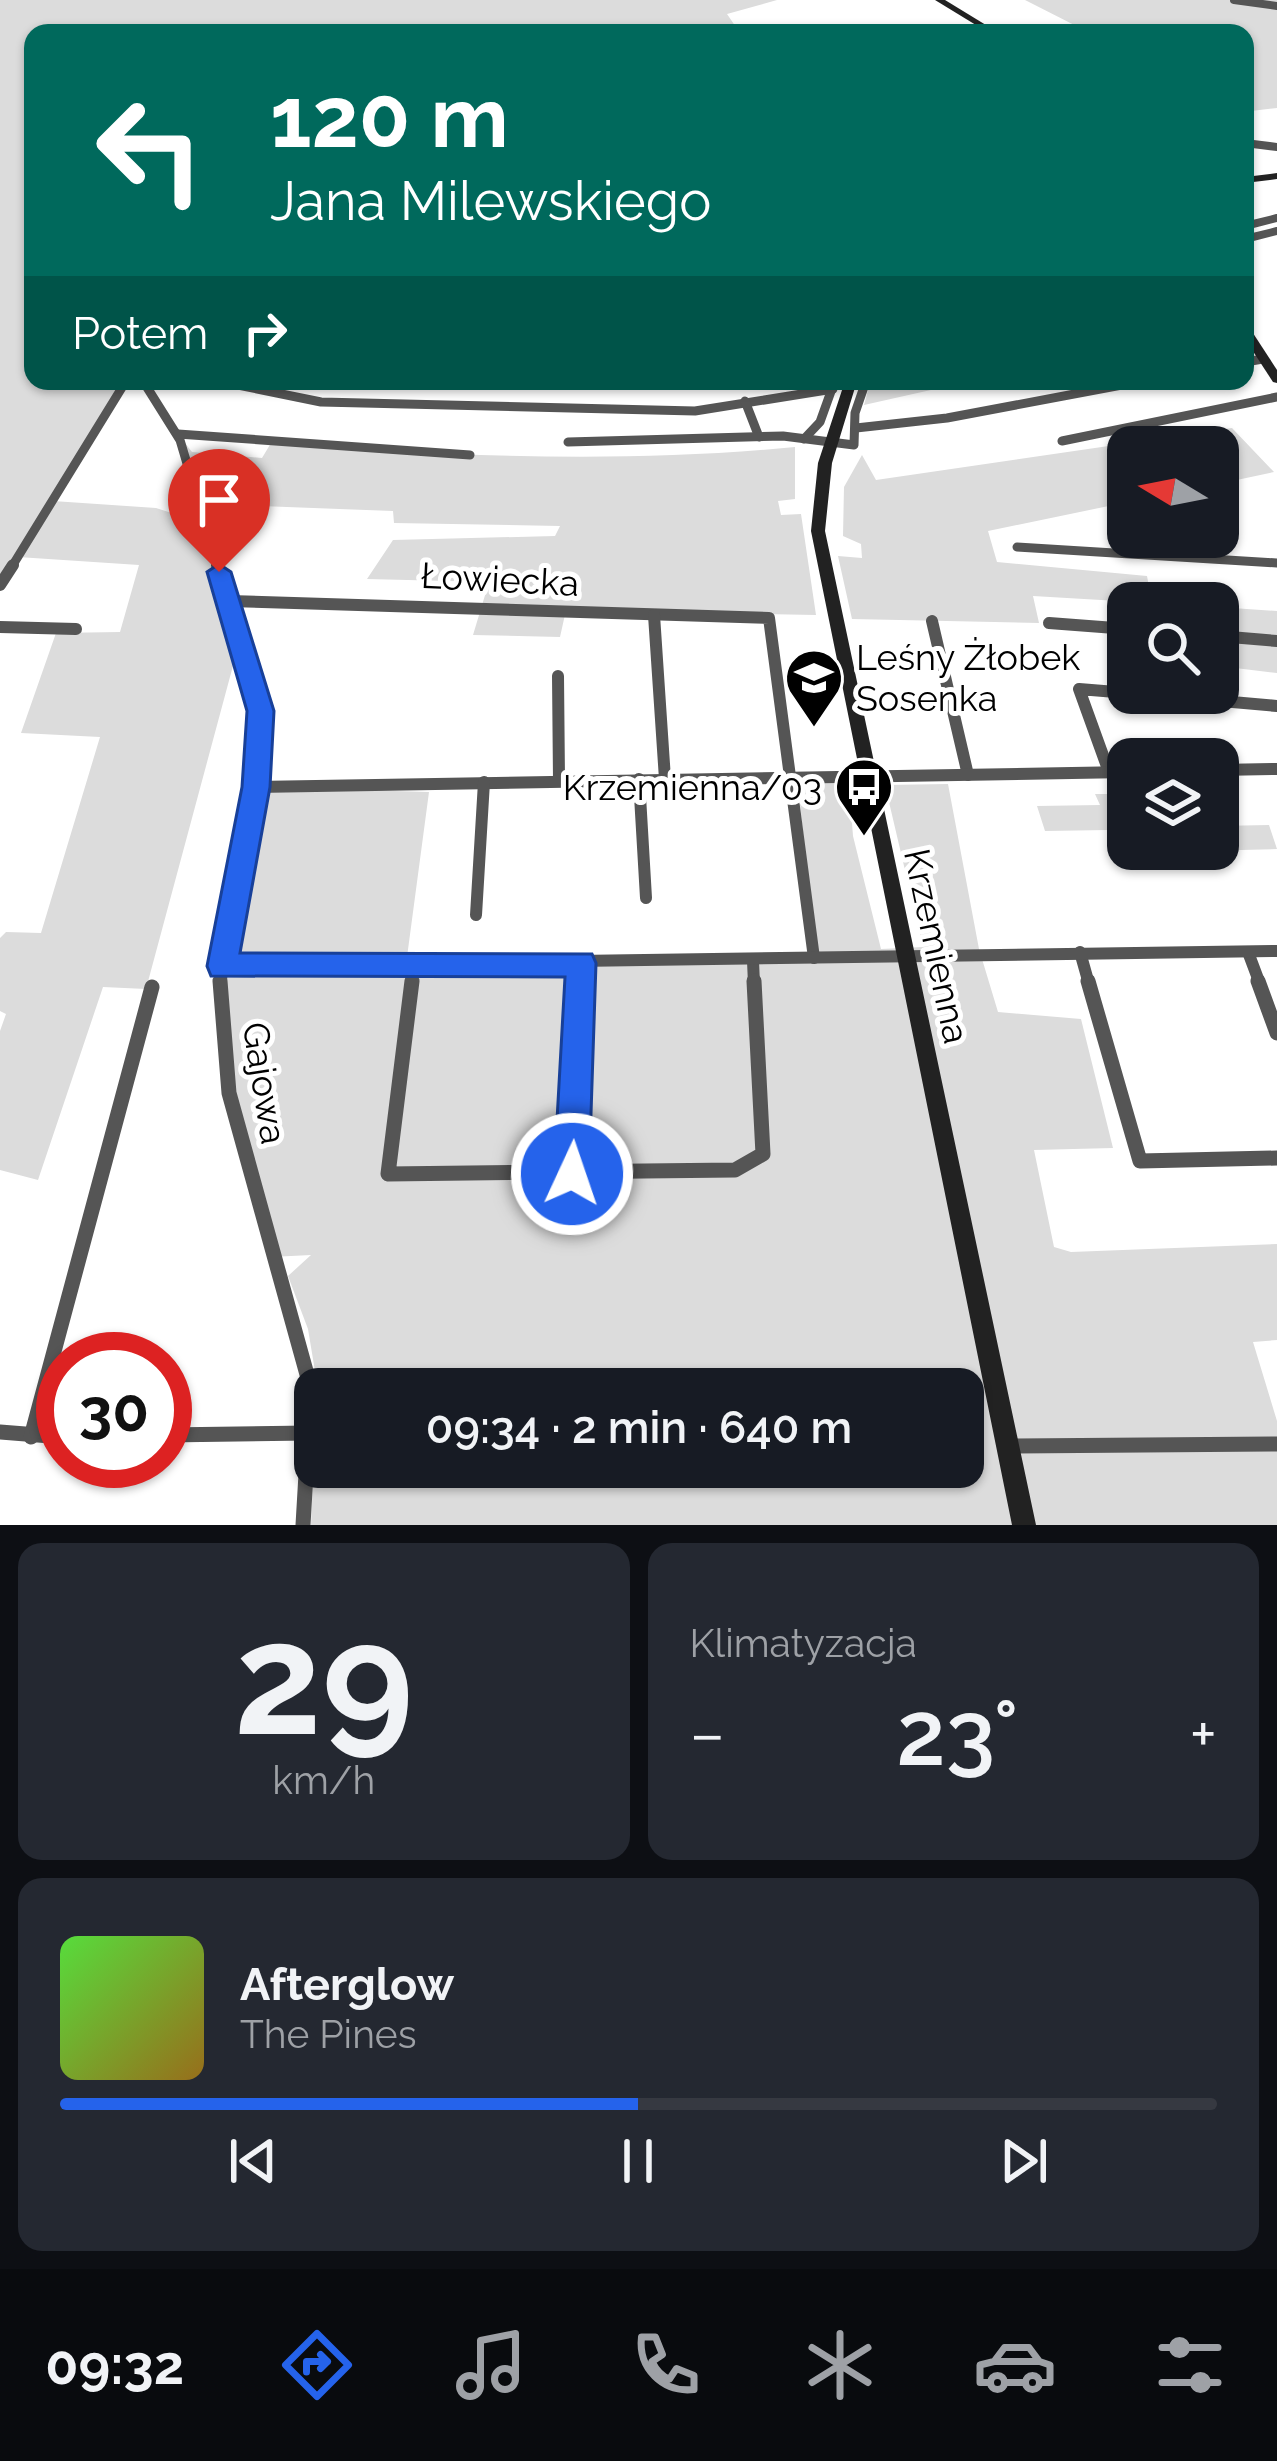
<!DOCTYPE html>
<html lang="pl">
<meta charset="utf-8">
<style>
body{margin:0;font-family:Raleway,sans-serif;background:#242831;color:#f1f3f6;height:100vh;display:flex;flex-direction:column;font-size:45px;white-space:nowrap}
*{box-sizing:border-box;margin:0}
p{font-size:39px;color:#9ea1a6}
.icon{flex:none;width:66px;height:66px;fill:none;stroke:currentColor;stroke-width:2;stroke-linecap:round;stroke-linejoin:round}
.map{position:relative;height:1525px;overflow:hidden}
.sheet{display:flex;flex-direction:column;gap:18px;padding:18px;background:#0d0f14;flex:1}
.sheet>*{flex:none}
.top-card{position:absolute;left:24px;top:24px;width:1230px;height:366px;border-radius:24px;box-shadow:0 3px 9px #0004;background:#00695c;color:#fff;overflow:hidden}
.needle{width:78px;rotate:280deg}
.tools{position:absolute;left:1107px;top:426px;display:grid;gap:24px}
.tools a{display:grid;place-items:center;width:132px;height:132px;border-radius:24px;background:#171b24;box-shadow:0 3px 9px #0004;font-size:60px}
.speed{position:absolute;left:36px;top:1332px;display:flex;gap:24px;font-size:60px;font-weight:700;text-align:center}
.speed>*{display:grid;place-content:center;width:156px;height:156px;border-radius:50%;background:#171b24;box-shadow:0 3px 9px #0004;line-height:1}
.speed .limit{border:18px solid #d22;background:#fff;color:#111}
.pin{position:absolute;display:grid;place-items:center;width:102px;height:102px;color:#fff;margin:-123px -51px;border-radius:50% 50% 50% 0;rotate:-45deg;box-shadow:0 0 12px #0007}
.pin .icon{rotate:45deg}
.me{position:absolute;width:132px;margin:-66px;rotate:3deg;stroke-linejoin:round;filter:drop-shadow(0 0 9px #0008)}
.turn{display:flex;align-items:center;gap:42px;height:252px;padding:0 48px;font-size:54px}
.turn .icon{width:156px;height:156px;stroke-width:2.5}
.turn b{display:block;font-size:84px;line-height:102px}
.then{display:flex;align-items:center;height:114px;padding:0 48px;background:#0003;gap:24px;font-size:45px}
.big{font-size:90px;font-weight:600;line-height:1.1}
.sheet .tile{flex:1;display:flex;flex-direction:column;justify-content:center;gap:18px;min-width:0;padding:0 42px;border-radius:24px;background:#242831}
.sheet .dial{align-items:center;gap:0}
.dial b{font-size:156px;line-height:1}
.song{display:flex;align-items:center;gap:36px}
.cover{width:144px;height:144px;border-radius:18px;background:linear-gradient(135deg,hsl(110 70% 55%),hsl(40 70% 35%))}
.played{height:12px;border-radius:6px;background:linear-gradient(90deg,#2563eb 50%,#363941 50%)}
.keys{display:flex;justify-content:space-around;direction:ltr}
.heat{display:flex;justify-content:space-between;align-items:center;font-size:66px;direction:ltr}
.sheet .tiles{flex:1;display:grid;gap:18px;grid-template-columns:1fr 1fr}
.tile:last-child{grid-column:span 2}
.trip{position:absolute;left:294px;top:1368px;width:690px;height:120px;border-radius:24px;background:#171b24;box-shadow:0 3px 9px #0004;font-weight:600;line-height:120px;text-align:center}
.dock{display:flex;height:192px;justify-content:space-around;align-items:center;background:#090b0e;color:#9ea1a6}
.dock .icon{width:84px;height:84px}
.dock .active{color:#2563eb}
.dock b{font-size:54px;color:#f1f3f6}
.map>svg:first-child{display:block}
.green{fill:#dcdcdc}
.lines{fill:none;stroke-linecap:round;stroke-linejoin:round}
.minor-far3{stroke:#555;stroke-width:8}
.minor-far2{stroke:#555;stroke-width:9}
.minor-far1{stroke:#555;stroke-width:12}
.minor{stroke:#555;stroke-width:15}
.secondary{fill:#222;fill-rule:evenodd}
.route{fill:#2563eb;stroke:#184099;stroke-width:3}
.labels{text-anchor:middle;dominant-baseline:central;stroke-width:10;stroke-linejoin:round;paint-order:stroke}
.street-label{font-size:36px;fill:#000;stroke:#fff}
.poi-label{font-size:36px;fill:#000;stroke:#fff;text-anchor:start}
</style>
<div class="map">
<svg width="1277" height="1525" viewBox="0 0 1277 1525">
<rect width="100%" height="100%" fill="#fff"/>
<g class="green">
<path d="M0,0h777l-50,14 13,19h-707v348h94l-74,120 103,7 47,15 -25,-89 14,18 70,6 9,-15c176,13 348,21 524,4v52l-17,2 3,14 20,-1 15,101 -250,-5 -6,27 -87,-2 16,-53 -122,-3 26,-39 162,-4 5,-10 -166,-3 -1,-12 -188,-7 -1,20 37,112 -95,353 -43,-2 -65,193 -38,-10v-139l6,-17 -6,-3v-73l6,-6 35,1 59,-196 -79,-4 35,-100 64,-1 19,-67 -121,-8 -18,28z"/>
<polygon points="1025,0 1277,0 1277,108 1251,111 1245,106 1245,33 1090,33"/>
<polygon points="971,381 864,405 870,383"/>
<polygon points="1232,428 1274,472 1218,484 1218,447 1128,447 1128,502 988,531 997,562 1147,576 1152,603 1033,596 1039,623 852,619 838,556 862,558 861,544 843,536 844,487 862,455 876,480"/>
<polygon points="1218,607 1277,611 1277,673 1227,667"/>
<polygon points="809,780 849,784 853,836 881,949 923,947 885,785 948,784 979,949 998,1012 1081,1019 1113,1148 1034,1150 1054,1247 1071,1252 1277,1244 1277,1340 1253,1342 1277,1421 1277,1525 311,1525 315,1432 315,1467 963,1467 963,1389 318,1389 308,1329 288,1276 311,1255 271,1257 229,1093 220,979 256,787 429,792 407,957 816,953 798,786"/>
<polygon points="1095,794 1128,794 1128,849 1218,849 1218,826 1269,825 1277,849 1118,853 1108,830 1045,831 1037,806 1100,805"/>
</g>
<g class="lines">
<g class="minor-far3">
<polyline points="1234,0 1277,6"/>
<polyline points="1245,143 1277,147"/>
<polyline points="1245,226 1277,218"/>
<polyline points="1245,239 1277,231"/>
</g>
<g class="minor-far2">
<polyline points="1245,362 1263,359"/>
<polyline points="143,381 180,440 218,568"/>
<polyline points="218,381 321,402 695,411 833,389"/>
<polyline points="745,401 759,437"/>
<polyline points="856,428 947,418 1143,381"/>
<polyline points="178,434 470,455"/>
<polyline points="804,439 820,422 834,383"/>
<polyline points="1062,441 1277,397"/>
<polyline points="568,442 783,436 854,445 855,413 866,381"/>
<polyline points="1017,547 1277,563"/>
<polyline points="11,568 126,381"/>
</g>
<g class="minor-far1">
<polyline points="217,565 260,711 256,787 220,984"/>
<polyline points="0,585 13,565"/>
<polyline points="229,601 769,618 814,958"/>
<polyline points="654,615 665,779"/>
<polyline points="932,621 968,775"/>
<polyline points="1049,623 1128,629"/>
<polyline points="0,627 76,629"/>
<polyline points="1218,636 1277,641"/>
<polyline points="558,676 559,780"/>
<polyline points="1130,693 1277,706"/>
<polyline points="1218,770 1277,769"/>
<polyline points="1109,772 1079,689 1128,693"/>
<polyline points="639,779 646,898"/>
<polyline points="256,787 1128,772"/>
<polyline points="476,915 484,782"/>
<polyline points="1080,952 1089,984"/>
<polyline points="1248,952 1260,984"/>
<polyline points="753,961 754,984"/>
<polyline points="222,966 1277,951"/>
<polyline points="411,984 414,964"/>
<polyline points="580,984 581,963"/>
</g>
<g class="minor">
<polyline points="220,981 229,1093 311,1389 303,1525"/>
<polyline points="412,981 388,1174 735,1170 763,1154 754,981"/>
<polyline points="1088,981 1140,1161 1277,1158"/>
<polyline points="1258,981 1277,1033"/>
<polyline points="572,1175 580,981"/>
<polyline points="0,1432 63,1437"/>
<polyline points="165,1435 309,1433"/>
<polyline points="31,1437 152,987"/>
<polyline points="1008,1446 1277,1444"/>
</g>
<g class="secondary">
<polygon points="935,0 945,0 999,33 989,33"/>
<polygon points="1277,173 1277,179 1245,183 1245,177"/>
<polygon points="1245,326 1249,327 1277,370 1277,383 1273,382 1245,339"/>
<polygon points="845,381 857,381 832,463 825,531 1036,1525 1012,1525 811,531 818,463"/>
</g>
</g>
<polygon class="route" points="219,564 231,572 274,711 270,787 240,953 592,954 596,963 589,1174 584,1186 572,1191 559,1186 554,1174 565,977 211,976 207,966 242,787 247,711 207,572"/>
<defs>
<symbol id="school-pin" viewBox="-11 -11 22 30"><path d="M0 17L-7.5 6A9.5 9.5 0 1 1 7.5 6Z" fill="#000" stroke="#fff"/><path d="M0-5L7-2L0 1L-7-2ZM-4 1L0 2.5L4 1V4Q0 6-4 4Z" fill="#fff"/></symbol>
<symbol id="bus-pin" viewBox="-11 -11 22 30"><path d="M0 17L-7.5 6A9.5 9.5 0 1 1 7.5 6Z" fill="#000" stroke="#fff"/><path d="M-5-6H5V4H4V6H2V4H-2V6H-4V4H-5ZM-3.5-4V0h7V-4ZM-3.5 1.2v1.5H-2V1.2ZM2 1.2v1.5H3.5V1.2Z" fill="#fff"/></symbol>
</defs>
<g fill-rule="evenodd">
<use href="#school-pin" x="781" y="645" width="66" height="90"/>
<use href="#bus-pin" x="831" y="754" width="66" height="90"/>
</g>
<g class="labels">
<g class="street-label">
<text transform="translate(500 579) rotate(3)">Łowiecka</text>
<text transform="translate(937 946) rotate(78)">Krzemienna</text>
<text transform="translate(265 1083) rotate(81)">Gajowa</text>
</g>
<g class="poi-label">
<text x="856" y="657">Leśny Żłobek<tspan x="856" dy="41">Sosenka</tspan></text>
<text x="822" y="787" text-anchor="end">Krzemienna/03</text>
</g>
</g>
</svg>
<div class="tools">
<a><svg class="needle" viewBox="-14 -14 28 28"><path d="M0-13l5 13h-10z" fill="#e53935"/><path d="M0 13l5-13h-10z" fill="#9ea1a6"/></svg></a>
<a><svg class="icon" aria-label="search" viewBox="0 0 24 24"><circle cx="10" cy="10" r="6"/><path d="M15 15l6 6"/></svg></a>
<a><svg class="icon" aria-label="layers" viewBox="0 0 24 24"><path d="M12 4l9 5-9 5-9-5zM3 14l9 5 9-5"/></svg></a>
</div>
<div class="speed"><div class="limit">30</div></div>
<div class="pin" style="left:219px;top:572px;background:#d93025"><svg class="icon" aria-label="arrive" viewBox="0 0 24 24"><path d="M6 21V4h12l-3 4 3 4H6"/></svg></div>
<svg class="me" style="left:572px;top:1174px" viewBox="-20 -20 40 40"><circle r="17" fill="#2563eb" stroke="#fff" stroke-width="3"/><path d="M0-11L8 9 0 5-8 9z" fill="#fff"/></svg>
<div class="trip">09:34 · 2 min · 640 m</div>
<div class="top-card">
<div class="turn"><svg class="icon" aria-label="left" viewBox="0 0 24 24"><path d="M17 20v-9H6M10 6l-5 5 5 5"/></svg><div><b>120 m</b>Jana Milewskiego</div></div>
<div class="then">Potem<svg class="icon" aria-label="right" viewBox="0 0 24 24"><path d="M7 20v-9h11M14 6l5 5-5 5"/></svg></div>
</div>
</div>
<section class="sheet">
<div class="tiles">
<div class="tile dial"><b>29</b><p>km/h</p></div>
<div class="tile"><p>Klimatyzacja</p>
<div class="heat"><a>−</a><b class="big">23°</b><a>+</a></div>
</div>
<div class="tile">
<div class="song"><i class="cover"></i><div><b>Afterglow</b><p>The Pines</p></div></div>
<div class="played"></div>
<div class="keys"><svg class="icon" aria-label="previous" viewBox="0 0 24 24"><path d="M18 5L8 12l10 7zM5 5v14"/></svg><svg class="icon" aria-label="pause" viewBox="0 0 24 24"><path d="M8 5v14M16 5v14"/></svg><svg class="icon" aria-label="next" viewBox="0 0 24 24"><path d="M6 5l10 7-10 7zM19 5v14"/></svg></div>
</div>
</div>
</section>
<nav class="dock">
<b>09:32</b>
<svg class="icon active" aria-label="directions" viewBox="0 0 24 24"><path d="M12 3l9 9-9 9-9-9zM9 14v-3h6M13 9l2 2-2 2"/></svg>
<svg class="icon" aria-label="music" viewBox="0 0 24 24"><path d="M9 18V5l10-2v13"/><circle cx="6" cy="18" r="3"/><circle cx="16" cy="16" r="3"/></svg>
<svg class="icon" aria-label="phone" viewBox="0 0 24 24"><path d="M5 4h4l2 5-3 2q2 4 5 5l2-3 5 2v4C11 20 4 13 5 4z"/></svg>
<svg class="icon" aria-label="climate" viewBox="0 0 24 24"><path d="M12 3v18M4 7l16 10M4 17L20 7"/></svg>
<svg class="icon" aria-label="car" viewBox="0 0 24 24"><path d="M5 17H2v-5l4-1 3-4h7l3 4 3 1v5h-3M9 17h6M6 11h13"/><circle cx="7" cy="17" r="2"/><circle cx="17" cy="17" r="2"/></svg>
<svg class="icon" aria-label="filters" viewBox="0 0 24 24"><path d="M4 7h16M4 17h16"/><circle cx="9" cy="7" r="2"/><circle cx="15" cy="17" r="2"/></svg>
</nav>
